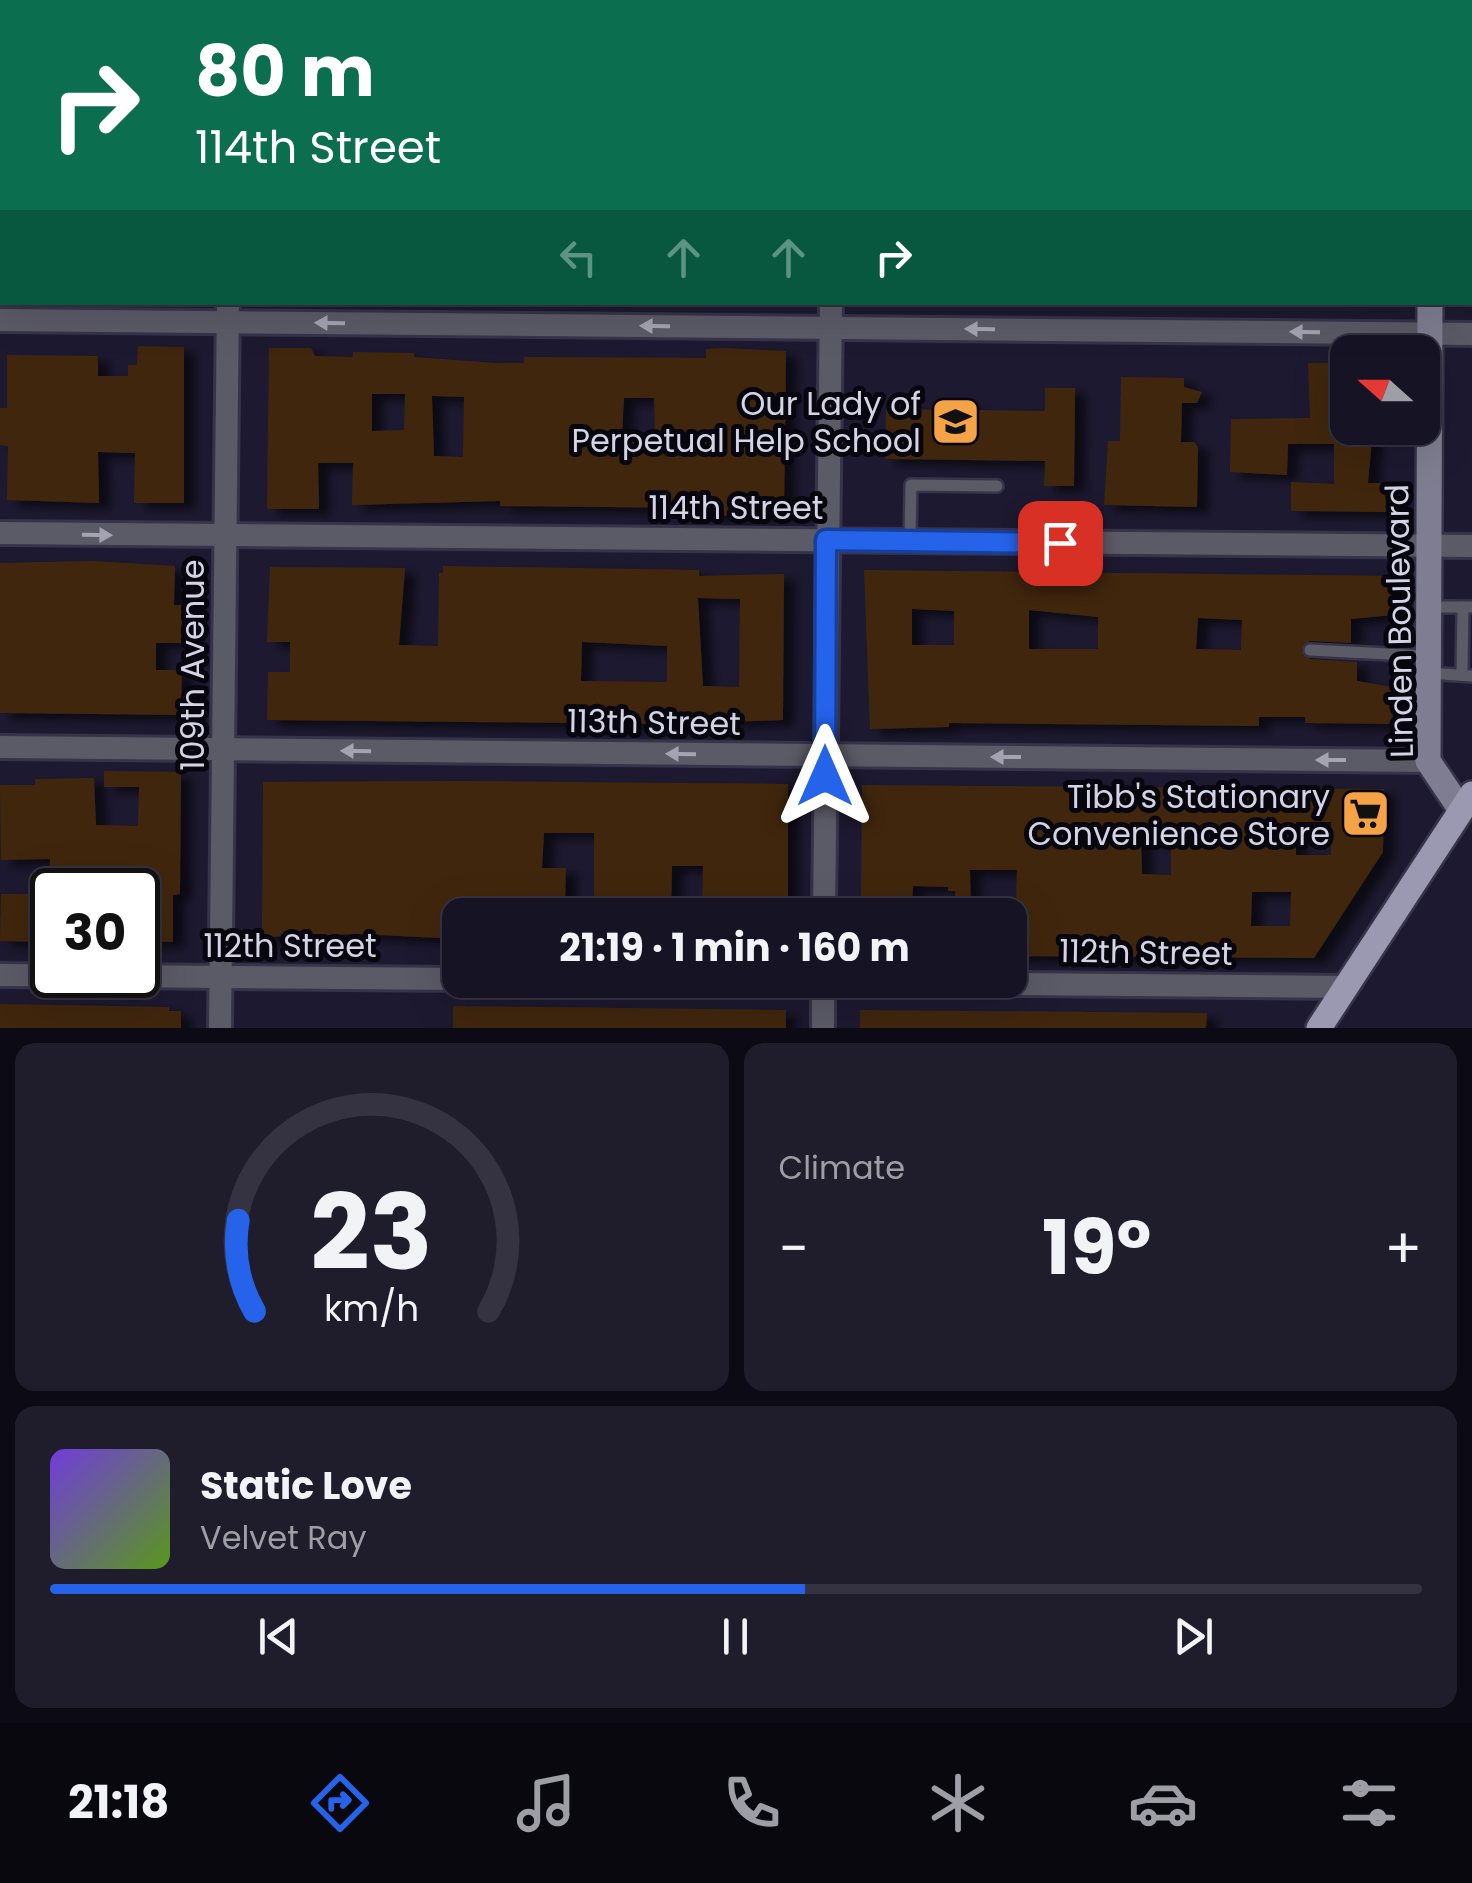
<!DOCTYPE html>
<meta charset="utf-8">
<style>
body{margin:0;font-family:Poppins,sans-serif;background:#1f1c2c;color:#f1f3f6;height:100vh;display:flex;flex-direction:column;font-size:38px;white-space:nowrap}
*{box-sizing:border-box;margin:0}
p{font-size:32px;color:#9e9ea6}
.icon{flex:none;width:55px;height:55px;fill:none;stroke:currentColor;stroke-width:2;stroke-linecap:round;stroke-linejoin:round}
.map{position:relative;height:1028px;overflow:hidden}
.drawer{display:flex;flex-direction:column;gap:15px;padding:15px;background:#0c0a14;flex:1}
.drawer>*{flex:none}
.top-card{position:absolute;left:0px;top:0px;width:1472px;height:305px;box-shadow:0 10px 40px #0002,0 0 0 2px #353241;background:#0b6e4f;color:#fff;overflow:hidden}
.needle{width:65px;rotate:291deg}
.fabs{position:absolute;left:1330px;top:335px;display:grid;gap:20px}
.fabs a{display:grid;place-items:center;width:110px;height:110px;border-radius:20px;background:#161324;box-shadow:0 10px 40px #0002,0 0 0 2px #353241;font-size:50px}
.speed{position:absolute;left:30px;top:868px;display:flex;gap:20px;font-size:50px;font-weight:700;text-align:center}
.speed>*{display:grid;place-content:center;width:130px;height:130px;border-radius:50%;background:#161324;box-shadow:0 10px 40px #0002,0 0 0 2px #353241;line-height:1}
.speed .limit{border:5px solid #111;border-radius:15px;background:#fff;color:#111}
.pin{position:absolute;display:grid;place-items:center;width:85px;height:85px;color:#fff;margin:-42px;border-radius:20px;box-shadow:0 5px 15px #0006}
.me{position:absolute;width:110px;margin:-55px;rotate:0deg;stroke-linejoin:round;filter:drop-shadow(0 0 8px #0008)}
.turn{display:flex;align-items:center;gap:35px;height:210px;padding:0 30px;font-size:45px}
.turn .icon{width:130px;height:130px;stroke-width:2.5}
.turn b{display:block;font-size:70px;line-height:85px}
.lanes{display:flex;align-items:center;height:95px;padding:0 30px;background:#0003;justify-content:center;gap:50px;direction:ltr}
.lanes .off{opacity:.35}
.big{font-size:75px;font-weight:700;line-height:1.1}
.drawer .widget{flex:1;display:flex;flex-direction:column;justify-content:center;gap:15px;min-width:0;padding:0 35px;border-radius:20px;background:#1f1c2c}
.drawer .dial{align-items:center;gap:0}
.dial svg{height:260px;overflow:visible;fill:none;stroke:#353241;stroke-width:7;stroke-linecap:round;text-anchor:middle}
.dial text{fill:#f1f3f6;stroke:none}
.song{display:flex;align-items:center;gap:30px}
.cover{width:120px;height:120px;border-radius:15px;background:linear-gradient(135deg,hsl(260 70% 55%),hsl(90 70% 35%))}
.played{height:10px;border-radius:5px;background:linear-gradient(90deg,#2563eb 55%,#353241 55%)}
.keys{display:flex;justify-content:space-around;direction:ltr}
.heat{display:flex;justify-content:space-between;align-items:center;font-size:55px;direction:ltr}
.drawer .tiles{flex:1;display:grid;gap:15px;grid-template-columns:1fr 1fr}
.widget:last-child{grid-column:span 2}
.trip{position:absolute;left:442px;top:898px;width:585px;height:100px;border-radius:20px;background:#161324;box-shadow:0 10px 40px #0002,0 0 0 2px #353241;font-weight:700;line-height:100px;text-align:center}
.tab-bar{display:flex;height:160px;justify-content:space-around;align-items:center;background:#09080e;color:#9e9ea6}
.tab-bar .icon{width:70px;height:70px}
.tab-bar .on{color:#2563eb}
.tab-bar b{font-size:45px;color:#f1f3f6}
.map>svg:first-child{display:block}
.building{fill:#3f2811;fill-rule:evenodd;filter:url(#shadow)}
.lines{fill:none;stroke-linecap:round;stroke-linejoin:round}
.service-casing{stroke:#373349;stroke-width:16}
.minor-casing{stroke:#373349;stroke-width:28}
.secondary-casing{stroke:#373349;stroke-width:30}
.primary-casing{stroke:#373349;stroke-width:30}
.service{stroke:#5b5a67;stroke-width:11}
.minor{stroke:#5b5a67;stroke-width:22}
.secondary{stroke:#7f7d91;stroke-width:25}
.primary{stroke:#9b98b2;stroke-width:25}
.oneway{fill:#a4a3b2}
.route-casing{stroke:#184099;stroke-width:25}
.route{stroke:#2563eb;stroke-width:18}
.labels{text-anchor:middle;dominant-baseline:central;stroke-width:10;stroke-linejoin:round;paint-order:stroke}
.poi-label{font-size:32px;fill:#d5d4e4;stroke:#07060f;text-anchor:end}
.street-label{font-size:32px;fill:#d5d4e4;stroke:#07060f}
</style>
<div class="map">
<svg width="1472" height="1028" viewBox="0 0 1472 1028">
<defs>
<filter id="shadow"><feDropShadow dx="11" dy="6" stdDeviation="5" flood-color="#0009"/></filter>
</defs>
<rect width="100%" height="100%" fill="#1d1930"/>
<g class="building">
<polygon points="138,346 184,347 184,503 134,503 135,453 98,452 99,503 7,500 8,446 0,445 0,408 7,408 7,355 98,356 98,376 128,376 128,365 137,365"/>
<path d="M269,348h42l4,8 38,1v-5l61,1v4l80,6h30v-6l182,1v-9l17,-1 63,3 -2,163 -78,2v-8l-206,-2v-5l-148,4 1,-42h-35l1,46h-52zM372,394h33l-1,36 -32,1zM432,396l32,1 -1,60 -29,-1zM624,398h30l1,35 -33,2z"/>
<polygon points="1308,363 1348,363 1348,428 1373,428 1368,483 1385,483 1386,512 1291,511 1291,482 1334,484 1334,444 1288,444 1287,475 1230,472 1231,419 1310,418"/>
<polygon points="1121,377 1184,378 1184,387 1202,392 1197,403 1182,403 1181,442 1194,442 1198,447 1197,507 1104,505 1108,441 1120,441"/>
<polygon points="1045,388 1075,388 1074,486 1044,486 1045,461 885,459 886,409 942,410 949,403 966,403 975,410 1045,411"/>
<polygon points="92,561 175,566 174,605 182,605 181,643 156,643 156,670 182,670 181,715 0,713 0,563"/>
<path d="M443,566l256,4v6l85,-2 -1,146 -112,4 -404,-4 1,-48h22v-30h-23l3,-75 135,1 -6,77 39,1 1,-73h4zM698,598l42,1 -1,88 -36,-1zM582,642l85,4v36l-86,-1z"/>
<path d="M864,570l530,6v39l-43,4v24l-41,-2 -9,9 9,9 47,3v19l36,6v37l-88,-1v-6h-46v9l-310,-3v4l-79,2zM912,609l42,2v34h-42zM1029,610l69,7v32h-69zM1198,618l44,2 -1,30 -45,-1z"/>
<polygon points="104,771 181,772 180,894 173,895 173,942 138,941 138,890 49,890 50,859 1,860 0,785 35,785 35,779 94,778 96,825 138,826 139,787 104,787"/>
<path d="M462,781l326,3v123l-70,1v7h-16l1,-49h-31l-1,49h-211v24l-102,-5 -96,3 1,-155zM544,833h50v67h-29l1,-32h-24z"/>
<path d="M862,785l522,4 -1,63 -69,106 -304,-2v-52h6l1,-34h-47l1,45h-16v-24h-7v-4l-35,-1 -1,23h-51zM1296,822h35v33h-35zM1141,838l30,1v36l-29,-1zM1252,892h39l-1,34h-39z"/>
<polygon points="1,894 49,894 48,942 0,941"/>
<polygon points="0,1004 169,1007 169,1011 181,1011 181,1028 0,1028"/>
<polygon points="453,1006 786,1010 786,1028 453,1028"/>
<polygon points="860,1010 1207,1013 1206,1028 860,1028"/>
</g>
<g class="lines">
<defs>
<g id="service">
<polyline points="910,541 911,485 997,486"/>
<polyline points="1427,607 1472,607"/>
<polyline points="1310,650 1427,656"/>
<polyline points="1427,673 1472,676"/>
<polyline points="1462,674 1463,607"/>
</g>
<g id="minor">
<polyline points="232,2 232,0"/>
<polyline points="834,2 834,0"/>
<polyline points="0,103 2,103"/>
<polyline points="1470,117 1472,117"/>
<polyline points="0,320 1472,334"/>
<polyline points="0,533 1472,546"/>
<polyline points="0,747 1428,761"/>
<polyline points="824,915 831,302"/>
<polyline points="0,975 460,979"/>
<polyline points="584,980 1346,987"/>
<polyline points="220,1028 228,302"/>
<polyline points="823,1028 823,980"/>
</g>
<g id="secondary">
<polyline points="1433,2 1433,0"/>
<polyline points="1430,302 1428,761 1461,810"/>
</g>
<polyline id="primary" points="1319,1028 1472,794"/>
</defs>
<use href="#service" class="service-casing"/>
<use href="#minor" class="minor-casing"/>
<use href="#secondary" class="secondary-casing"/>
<use href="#primary" class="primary-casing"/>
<use href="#service" class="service"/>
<use href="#minor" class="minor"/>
<use href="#secondary" class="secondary"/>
<use href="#primary" class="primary"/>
</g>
<defs><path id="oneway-solid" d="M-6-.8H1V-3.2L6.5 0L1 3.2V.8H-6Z" transform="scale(2.5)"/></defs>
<g class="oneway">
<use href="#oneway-solid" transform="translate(330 323) rotate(-179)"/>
<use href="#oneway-solid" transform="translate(655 326) rotate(-179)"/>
<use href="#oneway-solid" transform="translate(980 329) rotate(-179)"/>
<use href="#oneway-solid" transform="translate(1305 332) rotate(-179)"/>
<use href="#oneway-solid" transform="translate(97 535) rotate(1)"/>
<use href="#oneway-solid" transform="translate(356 751) rotate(-179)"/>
<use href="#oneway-solid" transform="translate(681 754) rotate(-179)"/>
<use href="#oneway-solid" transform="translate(1006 757) rotate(-180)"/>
<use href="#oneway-solid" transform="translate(1331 760) rotate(-180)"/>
</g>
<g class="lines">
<defs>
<polyline id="route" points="825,776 826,540 1060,543"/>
</defs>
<use href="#route" class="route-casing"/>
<use href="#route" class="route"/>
</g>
<defs>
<symbol id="school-square" viewBox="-11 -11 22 22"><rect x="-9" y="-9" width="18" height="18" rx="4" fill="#f6a247" stroke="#07060f"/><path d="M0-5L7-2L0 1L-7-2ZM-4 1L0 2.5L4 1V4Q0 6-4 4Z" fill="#111"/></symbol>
<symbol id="supermarket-square" viewBox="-11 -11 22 22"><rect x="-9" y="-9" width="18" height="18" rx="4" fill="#f6a247" stroke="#07060f"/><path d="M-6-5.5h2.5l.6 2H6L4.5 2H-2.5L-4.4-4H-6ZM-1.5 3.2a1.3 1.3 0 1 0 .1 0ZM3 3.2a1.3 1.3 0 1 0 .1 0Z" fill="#111"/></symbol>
</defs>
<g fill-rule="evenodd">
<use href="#school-square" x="928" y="394" width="55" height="55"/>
<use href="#supermarket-square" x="1338" y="786" width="55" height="55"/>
</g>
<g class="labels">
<g class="poi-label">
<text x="921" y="403">Our Lady of<tspan x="921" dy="37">Perpetual Help School</tspan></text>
<text x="1330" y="796">Tibb's Stationary<tspan x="1330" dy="37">Convenience Store</tspan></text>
</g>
<g class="street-label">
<text x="736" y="507">114th Street</text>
<text transform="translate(1399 621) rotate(-91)">Linden Boulevard</text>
<text transform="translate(192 665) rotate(-90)">109th Avenue</text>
<text transform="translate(654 722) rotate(1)">113th Street</text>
<text x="290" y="945">112th Street</text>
<text transform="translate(1146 952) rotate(1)">112th Street</text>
</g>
</g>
</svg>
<div class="fabs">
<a><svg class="needle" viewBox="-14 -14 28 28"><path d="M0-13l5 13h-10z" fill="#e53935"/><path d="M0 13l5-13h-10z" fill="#9e9ea6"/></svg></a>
</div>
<div class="speed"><div class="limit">30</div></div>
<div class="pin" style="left:1060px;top:543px;background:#d93025"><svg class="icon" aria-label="arrive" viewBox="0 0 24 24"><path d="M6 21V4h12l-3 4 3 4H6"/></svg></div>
<svg class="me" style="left:825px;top:776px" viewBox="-20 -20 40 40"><path d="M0-17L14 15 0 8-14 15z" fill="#2563eb" stroke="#fff" stroke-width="4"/></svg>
<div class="trip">21:19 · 1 min · 160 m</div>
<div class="top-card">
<div class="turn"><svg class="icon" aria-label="right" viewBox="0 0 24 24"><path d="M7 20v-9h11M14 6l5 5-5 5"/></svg><div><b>80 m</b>114th Street</div></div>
<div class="lanes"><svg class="icon off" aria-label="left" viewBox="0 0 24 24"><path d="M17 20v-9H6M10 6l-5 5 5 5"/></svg><svg class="icon off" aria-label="ahead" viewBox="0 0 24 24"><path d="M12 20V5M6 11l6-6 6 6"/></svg><svg class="icon off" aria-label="ahead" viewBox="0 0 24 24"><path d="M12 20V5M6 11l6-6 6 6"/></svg><svg class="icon" aria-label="right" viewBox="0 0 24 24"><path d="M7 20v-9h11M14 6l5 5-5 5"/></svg></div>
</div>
</div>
<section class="drawer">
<div class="tiles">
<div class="widget dial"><svg viewBox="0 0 100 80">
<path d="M14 69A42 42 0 1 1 86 69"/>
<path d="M14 69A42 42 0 0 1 9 41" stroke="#2563eb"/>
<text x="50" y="56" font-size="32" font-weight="700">23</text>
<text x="50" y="72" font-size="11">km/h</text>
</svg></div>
<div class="widget"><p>Climate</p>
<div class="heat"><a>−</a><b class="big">19°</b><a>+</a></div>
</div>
<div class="widget">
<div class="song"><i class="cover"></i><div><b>Static Love</b><p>Velvet Ray</p></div></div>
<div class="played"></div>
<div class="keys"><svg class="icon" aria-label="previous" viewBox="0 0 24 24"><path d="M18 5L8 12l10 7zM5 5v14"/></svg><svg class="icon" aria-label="pause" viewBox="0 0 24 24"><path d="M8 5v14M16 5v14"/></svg><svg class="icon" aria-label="next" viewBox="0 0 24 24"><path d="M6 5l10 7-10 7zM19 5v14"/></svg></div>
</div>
</div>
</section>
<nav class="tab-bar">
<b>21:18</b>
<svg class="icon on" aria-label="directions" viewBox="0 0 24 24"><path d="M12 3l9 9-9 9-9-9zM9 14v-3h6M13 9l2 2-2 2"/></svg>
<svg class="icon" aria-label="music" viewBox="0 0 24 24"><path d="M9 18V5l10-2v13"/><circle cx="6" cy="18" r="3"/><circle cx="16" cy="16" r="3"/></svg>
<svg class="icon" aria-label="phone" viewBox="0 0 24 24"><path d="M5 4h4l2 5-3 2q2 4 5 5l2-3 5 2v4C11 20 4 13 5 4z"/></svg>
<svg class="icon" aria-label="climate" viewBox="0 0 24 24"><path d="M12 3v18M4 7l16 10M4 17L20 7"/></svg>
<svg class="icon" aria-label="car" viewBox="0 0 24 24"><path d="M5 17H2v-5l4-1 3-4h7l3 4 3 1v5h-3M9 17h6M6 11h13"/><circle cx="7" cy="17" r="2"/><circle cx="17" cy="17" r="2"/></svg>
<svg class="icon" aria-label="filters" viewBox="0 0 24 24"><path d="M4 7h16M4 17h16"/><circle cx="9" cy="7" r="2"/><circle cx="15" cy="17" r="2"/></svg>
</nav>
